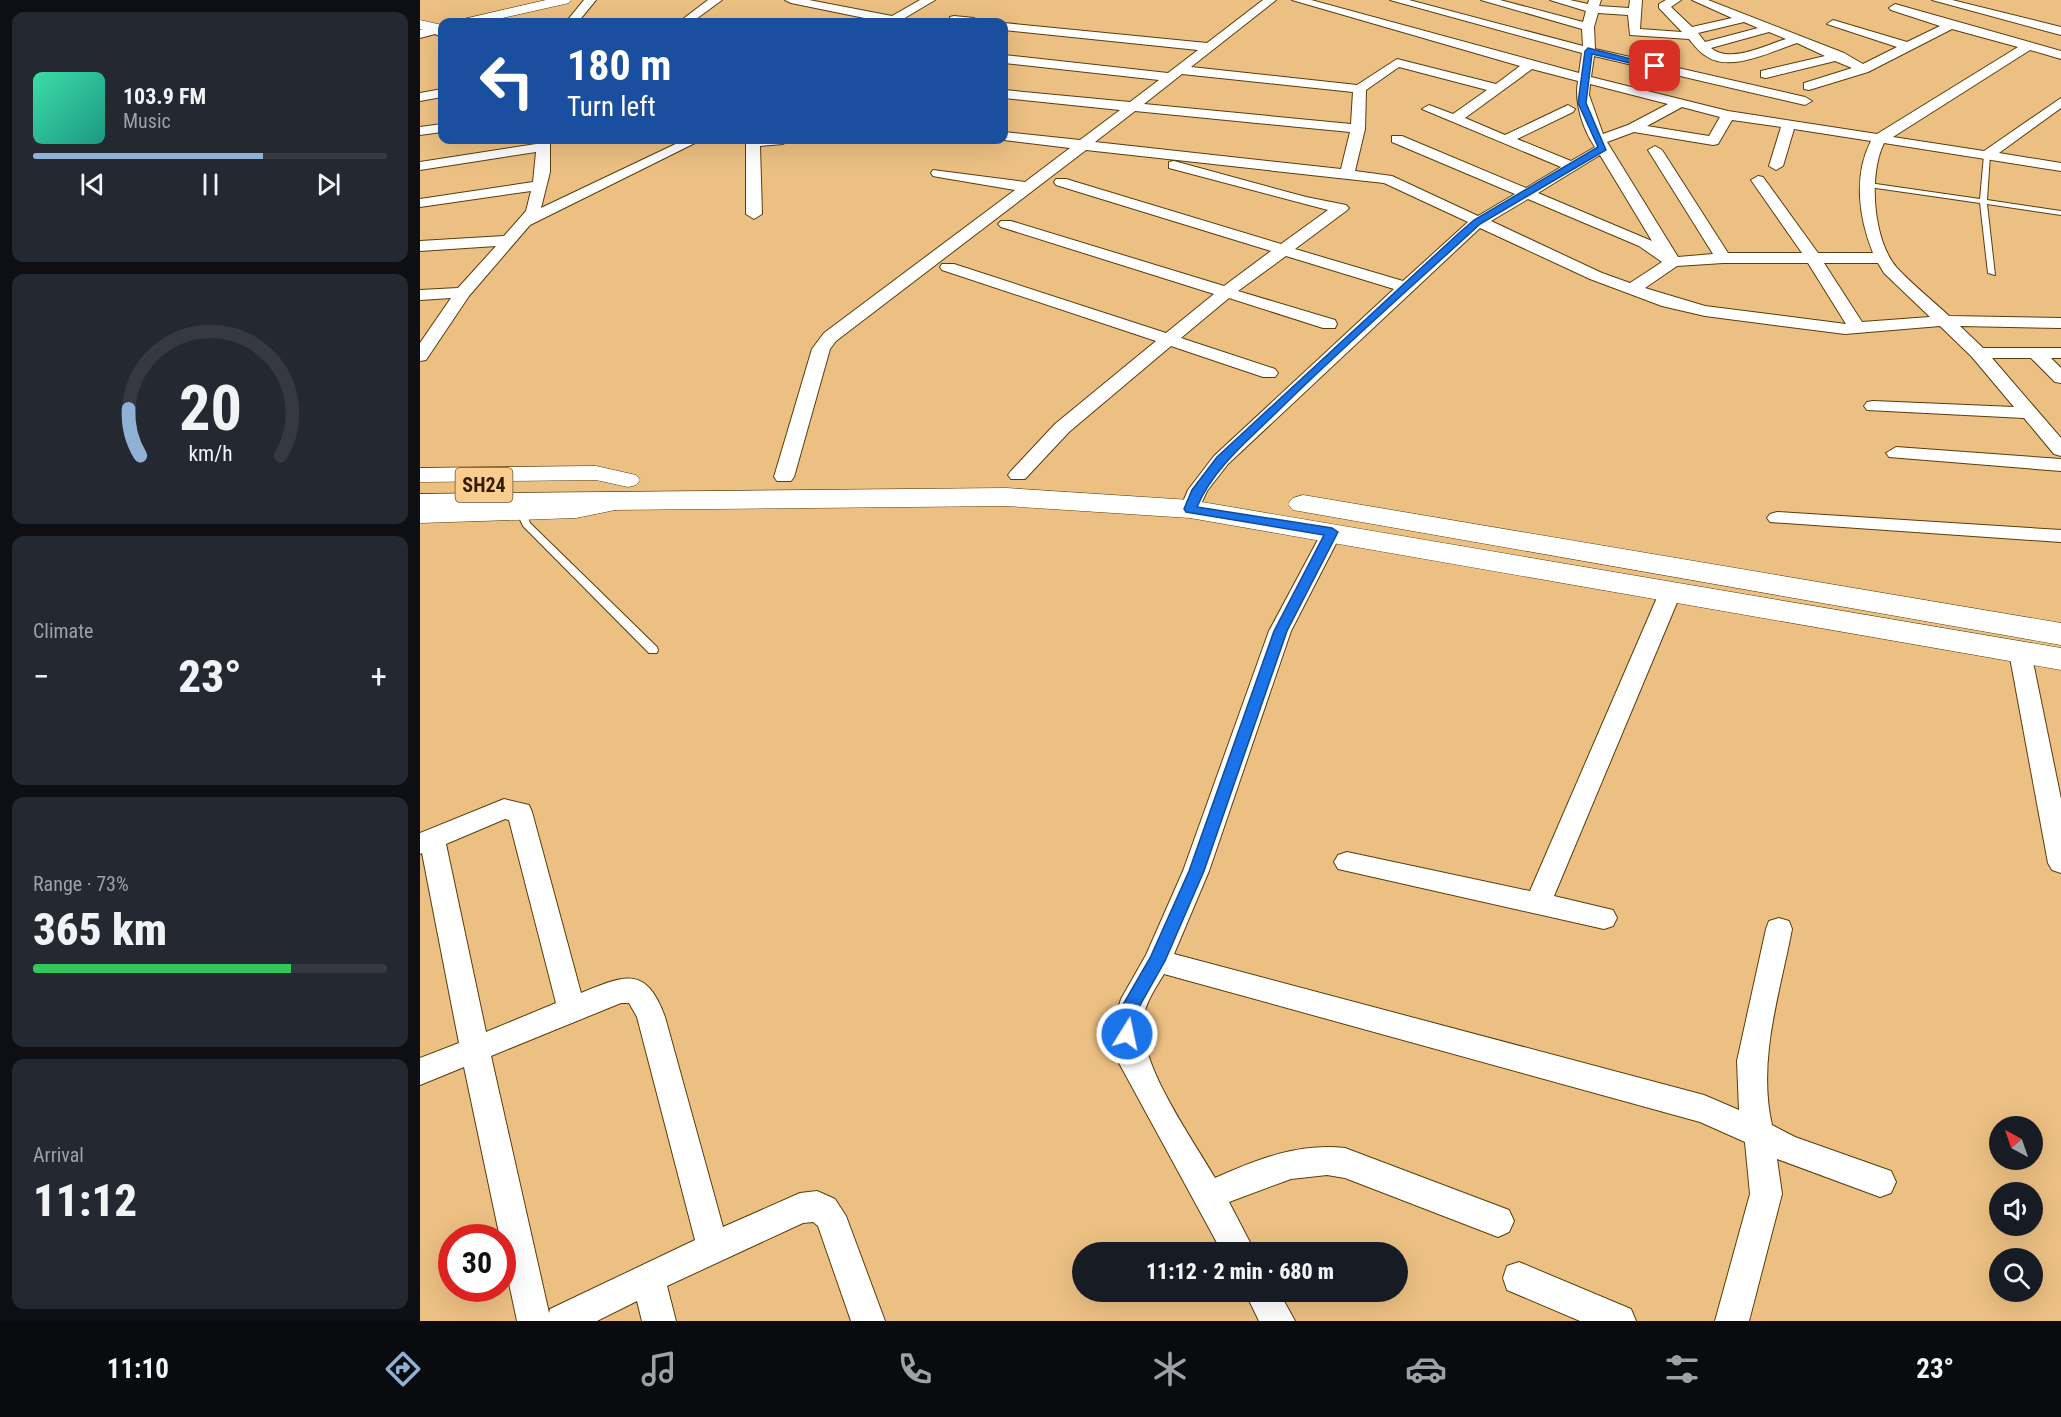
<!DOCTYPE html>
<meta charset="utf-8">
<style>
body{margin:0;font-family:"Roboto Condensed",sans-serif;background:#242831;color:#f1f3f6;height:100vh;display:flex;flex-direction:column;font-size:22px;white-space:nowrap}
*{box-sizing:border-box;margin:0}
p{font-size:20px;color:#9ea1a6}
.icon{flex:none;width:33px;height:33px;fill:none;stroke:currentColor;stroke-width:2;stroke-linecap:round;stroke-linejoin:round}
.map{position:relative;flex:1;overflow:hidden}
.side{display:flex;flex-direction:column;gap:12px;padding:12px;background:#0d0f14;width:420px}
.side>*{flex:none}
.guide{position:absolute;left:18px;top:18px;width:570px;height:126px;border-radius:12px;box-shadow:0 6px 24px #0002;background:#1a4fa0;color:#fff;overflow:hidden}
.needle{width:39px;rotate:320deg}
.tools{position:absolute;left:1569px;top:1116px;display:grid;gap:12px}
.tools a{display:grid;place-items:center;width:54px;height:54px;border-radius:50%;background:#171b24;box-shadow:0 6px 24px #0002;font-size:30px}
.speed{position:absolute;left:18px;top:1224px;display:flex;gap:12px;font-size:30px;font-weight:700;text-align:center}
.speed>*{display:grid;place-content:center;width:78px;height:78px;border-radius:50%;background:#171b24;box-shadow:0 6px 24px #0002;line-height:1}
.speed .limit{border:9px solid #d22;background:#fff;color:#111}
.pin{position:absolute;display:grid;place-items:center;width:51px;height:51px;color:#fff;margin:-26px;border-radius:12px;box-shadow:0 3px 9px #0006}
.me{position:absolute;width:66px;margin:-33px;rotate:10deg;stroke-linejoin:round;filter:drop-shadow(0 0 4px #0008)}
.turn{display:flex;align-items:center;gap:21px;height:126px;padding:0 30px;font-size:27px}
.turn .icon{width:78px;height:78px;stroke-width:2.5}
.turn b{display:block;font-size:42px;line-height:51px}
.big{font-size:45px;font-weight:800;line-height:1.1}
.side .widget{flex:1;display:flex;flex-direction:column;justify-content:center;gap:9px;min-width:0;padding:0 21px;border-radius:12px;background:#242831}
.side .dial{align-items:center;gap:0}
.dial svg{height:156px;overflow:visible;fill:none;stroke:#363941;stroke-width:7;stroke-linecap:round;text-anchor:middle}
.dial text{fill:#f1f3f6;stroke:none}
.song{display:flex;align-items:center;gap:18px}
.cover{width:72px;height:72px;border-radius:9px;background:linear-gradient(135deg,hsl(160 70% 55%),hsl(170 70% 35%))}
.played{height:6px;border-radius:3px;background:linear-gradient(90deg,#90b1d6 65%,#363941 65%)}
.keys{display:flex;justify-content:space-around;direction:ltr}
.heat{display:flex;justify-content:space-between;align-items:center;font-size:33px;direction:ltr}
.charge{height:9px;border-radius:4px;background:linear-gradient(90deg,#34c759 73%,#363941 0)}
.trip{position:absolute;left:652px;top:1242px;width:336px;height:60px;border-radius:30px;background:#171b24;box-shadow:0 6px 24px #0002;font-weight:800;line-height:60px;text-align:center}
.tab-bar{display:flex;height:96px;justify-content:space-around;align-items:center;background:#090b0e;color:#9ea1a6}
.tab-bar .icon{width:42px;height:42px}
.tab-bar .selected{color:#90b1d6}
.tab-bar b{font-size:27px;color:#f1f3f6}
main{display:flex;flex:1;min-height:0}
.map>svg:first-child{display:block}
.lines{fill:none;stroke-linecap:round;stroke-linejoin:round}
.service-casing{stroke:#5a3d0b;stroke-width:2}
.minor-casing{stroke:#5a3d0b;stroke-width:2}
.tertiary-casing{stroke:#5a3d0b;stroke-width:1}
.primary-casing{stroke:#5a3d0b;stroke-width:1}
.service{fill:#fff;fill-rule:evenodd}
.minor{fill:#fff;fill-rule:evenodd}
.tertiary{fill:#fff;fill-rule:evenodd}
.primary{fill:#fff;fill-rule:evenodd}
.route{fill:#1a73e8;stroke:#114b97;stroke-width:1.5}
.labels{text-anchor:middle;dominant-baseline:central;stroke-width:6;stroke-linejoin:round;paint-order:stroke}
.shield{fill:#facd8f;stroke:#6c522e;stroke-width:1.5}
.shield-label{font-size:20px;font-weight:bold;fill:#2f1e05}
</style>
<main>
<section class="side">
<div class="widget">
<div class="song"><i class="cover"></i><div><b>103.9 FM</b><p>Music</p></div></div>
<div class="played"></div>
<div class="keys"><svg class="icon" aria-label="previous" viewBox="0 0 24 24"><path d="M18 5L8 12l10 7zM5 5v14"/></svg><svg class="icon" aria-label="pause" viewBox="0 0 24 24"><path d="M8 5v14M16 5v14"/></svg><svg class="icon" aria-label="next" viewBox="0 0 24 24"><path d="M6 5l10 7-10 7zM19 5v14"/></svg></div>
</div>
<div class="widget dial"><svg viewBox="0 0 100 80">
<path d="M14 69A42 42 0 1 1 86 69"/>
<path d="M14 69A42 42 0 0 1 8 45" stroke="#90b1d6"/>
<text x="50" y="56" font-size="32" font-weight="700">20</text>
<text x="50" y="72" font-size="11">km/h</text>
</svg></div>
<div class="widget"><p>Climate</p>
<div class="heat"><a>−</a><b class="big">23°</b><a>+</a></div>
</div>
<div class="widget"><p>Range · 73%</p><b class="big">365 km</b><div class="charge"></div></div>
<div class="widget"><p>Arrival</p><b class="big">11:12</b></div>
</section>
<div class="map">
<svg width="1641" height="1321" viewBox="0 0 1641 1321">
<rect width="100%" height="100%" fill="#ecc083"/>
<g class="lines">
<defs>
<g id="service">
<polygon points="1567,153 1570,155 1567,200 1641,211 1641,215 1567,204 1575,275 1568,273 1560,203 1449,187 1446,185 1449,183 1560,199 1564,155"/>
<polygon points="102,510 107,513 110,523 237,647 238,650 237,653 229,653 103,526 97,513"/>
</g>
<g id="minor">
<polygon points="164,0 176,0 158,22 146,22"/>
<polygon points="288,0 302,0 272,22 259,22"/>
<polygon points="365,0 389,0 472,16 500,0 515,0 478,22 464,22 371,3"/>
<path d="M843,0h13l-85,67 166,18 40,-26 99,25 24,-18 -228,-66h19l268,73 3,-20 -192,-53h19l174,46 -1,-17 -101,-29h19l83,22 3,-11 -36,-11h20l18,4 1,-4h12l-2,6 30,2 1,-8h12l-2,29 42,3 -23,-24v-4l7,-4h15l-10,7 21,20 40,-9 -40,-18h16l136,53 19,11 34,-17 -70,-23 6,-4 74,22 33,-16 -49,-16 -2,-2 6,-4 166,47v8l-31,-9 -137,87 91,14 77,-53v10l-62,45 62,10v8l-177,-28c-16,32 -11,98 13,125 16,17 35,32 52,48l112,2v10l-101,-2 23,22h78v10h-10l10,10v15l-6,-1 -24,-24h-39l69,80v18l-7,-2 -30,-36 -157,-8 -3,-4 3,-4 6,-1 141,6 -42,-50 -32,-31 -95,8 -140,-18 -43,-10 -72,-27 -110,-51 -252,236 -21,27 -10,22h-14l-3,-4 8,-19 26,-34 180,-167 -108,-33 -48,35 97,29 2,4 -2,4h-12l-94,-30 -48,40 94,31 3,4 -3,4h-12l-92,-31 -102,86 -44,47h-14l-3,-4 3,-4 44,-47 101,-83 -214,-71 -2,-3 2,-3h12l212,69 48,-39 -213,-67 -3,-3 3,-3h10l213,65 47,-35 -215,-66 -2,-3 2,-3h10l215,65 47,-34 -159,-42v-6l5,-1 132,36 40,8 3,3 -3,3 -51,38 108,32 65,-59 -84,-39 -298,-33 -250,191 -6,8 -36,128 -3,4h-14l-3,-4 38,-128 12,-16 191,-143 -77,-13 -5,-1 -2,-3 2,-3 92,12 45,-34 -66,-8h-3l3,-8 76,8 40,-30 -116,-12v-8l126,12 29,-22 -155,-17v-8l164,18 30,-23 -194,-20v-7l203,20zM1178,13l30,2 2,20 59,4c5,6 10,13 17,17 24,17 66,-5 91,-13l28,13 -64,15v6l5,1 69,-17 17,7 -48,15v6l5,1 59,-18 84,-43 66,18 -141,87 -149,-23 -137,-34 3,-21 211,49 7,-4 -7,-4 -210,-48 -1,-22zM1324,22l14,6 -53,14 -7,-9zM1349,32l17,7c-21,6 -56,25 -75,9zM979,67l88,23 -34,24 -24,-9 -7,4 139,58 -35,21 -124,-52h-10v6l123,52 -37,22 -86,-40 -37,-5 10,-42 1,-39zM1112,69l46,12c-4,21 5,49 17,66l-24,14 -54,-22 56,-27 2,-3 -7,-4 -63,30 -40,-17zM762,74l171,18 -2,32 -207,-20zM1170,84l78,20 -40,21 -25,9 -14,-39zM1262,107l38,10 -11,19 -62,-10zM715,111l215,21 -9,37 -246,-27zM1312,120l49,7 -12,39 7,4 7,-4 11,-37 77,12c-18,35 -12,77 2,112h-55l-55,-76 -5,-1 -7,4 51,73h-74l-66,-103 -7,-4 -7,4 65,104 -35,3 -71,-115 27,-10 79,13 5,-1zM1180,155l52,86 -114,-48zM1108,199l111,47 23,16 -32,21 -28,-10 -111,-52zM1303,263h85l38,61 -141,-18 -60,-18 32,-22zM1404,263h54l6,10 46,44 -68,5z"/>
<polygon points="1512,0 1532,0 1641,27 1641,35"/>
<polygon points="534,16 554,18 560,22 530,22 530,17"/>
<polygon points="17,26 22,28 22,37 15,34 0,38 0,30"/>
<polygon points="22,89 22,97 0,101 0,93"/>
<polygon points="22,124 22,132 0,135 0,127"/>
<polygon points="116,140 130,140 130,172 121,208 264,140 281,140 110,225 49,296 6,360 0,361 0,343 31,298 0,300 0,290 38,288 76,246 0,251 0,241 84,236 106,211 111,191 0,207 0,199 113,182 116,152 0,170 0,162 116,144"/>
<polygon points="326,140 370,140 363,144 340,146 342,214 334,219 326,214"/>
<polygon points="1476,447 1641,459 1641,471 1469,457 1466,453"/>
<polygon points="1357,512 1641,530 1641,542 1350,522 1347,518 1350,514"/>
<path d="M912,526l7,1 3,5 -51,99 -82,240 -35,83 530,141 35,15 -2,-49 29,-132 3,-8 10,-3 10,3 3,8c-12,64 -35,131 -20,196l23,12 96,34 5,11 -5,11 -11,4 -103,-38 5,35 -33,127h-34l35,-127 -5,-52 -45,-20 -536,-148c-9,15 -19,29 -21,46 -4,45 49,118 72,158 43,-19 83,-35 130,-30l164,62 5,11 -5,11 -11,5 -153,-59 -18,-3 -36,4 -62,23 26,50h-33l-103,-189 -4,-44 6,-20 25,-44 37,-84 86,-240 53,-99 3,-5z"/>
<polygon points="1250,586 1258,588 1261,593 1134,896 1193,910 1197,918 1193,926 1184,929 918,869 914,862 918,855 927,852 1110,891 1239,593 1242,588"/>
<polygon points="1600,644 1608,647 1611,652 1641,799 1641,873 1632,870 1628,863 1589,652 1592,647"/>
<path d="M84,799l25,6 3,7 49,181c44,-18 65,-28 84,24l58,210 77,-34 17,-2 18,8 11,17 39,105h-34l-33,-95 -5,-4 -10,1 -136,63 9,35h-34l-5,-20 -40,20h-80l-15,-71v-12h-2l-36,-171 -44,18v-27l39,-15 -37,-190 -2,1v-21zM85,819l4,1 47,183 -70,29 -40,-188zM201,1003h8l8,14 58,223 -145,69 -1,4 -58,-257z"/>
<polygon points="1099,1262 1211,1309 1216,1321 1160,1321 1087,1290 1083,1278 1087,1266"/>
<polygon points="825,1292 859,1292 875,1321 839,1321"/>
</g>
<g id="tertiary">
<polygon points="126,0 151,0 149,3 65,22 42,22 44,19"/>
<polygon points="0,20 22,25 22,33 17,34 0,29"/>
<polygon points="176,466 216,475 220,480 216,485 208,487 176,480 0,482 0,468"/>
<polygon points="197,496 205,498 209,503 205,508 156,518 0,523 0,509 156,504"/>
</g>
<g id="primary">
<polygon points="586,488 770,500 1641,648 1641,670 770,518 586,506 0,512 0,494"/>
<polygon points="883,495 1641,623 1641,645 873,510 868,504 873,498"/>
</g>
</defs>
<use href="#service" class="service-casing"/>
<use href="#minor" class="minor-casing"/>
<use href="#tertiary" class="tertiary-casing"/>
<use href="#primary" class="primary-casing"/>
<use href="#service" class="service"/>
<use href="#minor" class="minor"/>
<use href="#tertiary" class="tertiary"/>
<use href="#primary" class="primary"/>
</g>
<path class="route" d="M1168,48l71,18 -4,3 -63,-15 -6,49 20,47 -126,74 -14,13c-63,57 -126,113 -186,172 -30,30 -66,58 -83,98l135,21 6,4 -51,99 -83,240 -39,90 -27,48 -5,30 -6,2 -6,-2 -3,-5 3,-26 29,-50 39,-87 85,-240 50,-96 -138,-23 -2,-3 8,-19 25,-33 242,-224 15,-13 124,-73 -20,-44 7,-52z"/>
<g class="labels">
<rect class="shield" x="35.5" y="468" width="57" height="34" rx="4.5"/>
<g class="shield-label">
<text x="64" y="485">SH24</text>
</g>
</g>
</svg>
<div class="tools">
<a><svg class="needle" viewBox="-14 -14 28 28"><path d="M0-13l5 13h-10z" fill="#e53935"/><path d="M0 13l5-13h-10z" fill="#9ea1a6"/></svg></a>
<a><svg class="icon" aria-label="sound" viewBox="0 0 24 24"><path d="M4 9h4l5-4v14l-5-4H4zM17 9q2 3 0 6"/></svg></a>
<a><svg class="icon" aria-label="search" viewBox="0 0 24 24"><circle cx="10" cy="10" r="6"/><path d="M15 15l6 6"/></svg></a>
</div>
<div class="speed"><div class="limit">30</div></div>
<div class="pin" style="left:1235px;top:66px;background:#d93025"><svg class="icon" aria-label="arrive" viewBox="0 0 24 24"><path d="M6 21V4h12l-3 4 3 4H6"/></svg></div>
<svg class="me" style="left:707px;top:1034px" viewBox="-20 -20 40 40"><circle r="17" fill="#1a73e8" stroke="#fff" stroke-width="3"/><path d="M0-11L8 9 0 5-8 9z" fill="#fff"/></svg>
<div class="trip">11:12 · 2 min · 680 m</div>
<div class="guide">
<div class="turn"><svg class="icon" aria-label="left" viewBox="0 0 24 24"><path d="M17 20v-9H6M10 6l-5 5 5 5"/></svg><div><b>180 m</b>Turn left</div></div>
</div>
</div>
</main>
<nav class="tab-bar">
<b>11:10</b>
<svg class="icon selected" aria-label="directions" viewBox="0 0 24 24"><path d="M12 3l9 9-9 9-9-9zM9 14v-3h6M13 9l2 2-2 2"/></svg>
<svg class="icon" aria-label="music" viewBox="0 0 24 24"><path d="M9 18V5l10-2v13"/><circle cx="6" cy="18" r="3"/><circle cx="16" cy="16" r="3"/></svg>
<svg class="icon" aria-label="phone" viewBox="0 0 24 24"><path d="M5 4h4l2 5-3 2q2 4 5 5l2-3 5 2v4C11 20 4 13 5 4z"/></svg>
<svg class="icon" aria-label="climate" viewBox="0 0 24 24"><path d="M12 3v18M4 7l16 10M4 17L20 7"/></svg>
<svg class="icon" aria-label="car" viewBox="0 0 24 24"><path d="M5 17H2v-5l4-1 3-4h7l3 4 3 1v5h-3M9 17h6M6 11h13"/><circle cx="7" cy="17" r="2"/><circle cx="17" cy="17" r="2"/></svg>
<svg class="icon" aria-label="filters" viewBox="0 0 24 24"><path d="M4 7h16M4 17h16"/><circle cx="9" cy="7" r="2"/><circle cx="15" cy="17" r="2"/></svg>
<b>23°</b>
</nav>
